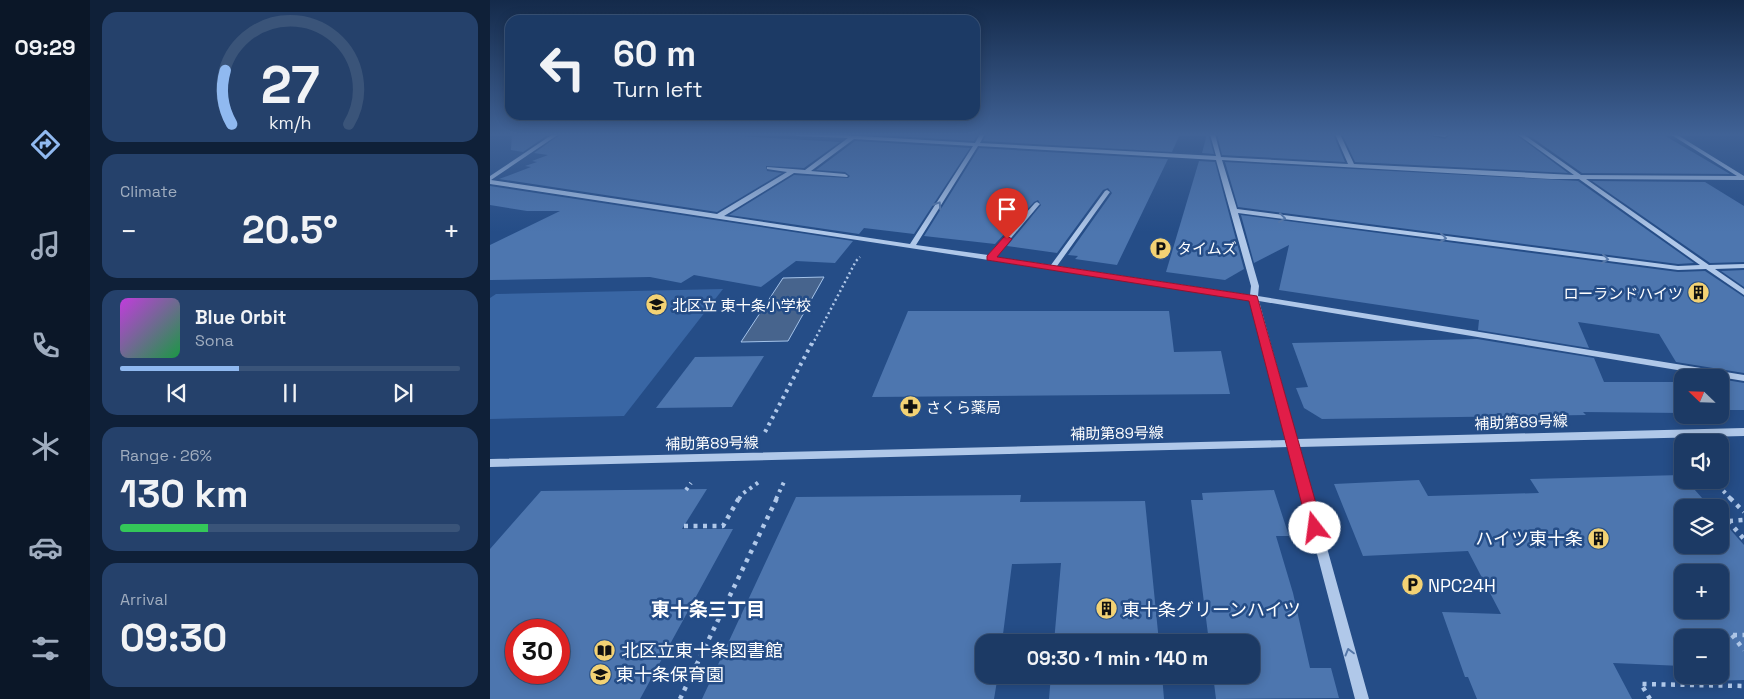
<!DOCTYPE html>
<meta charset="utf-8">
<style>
body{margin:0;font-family:"Space Grotesk","Noto Sans JP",sans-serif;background:#25416b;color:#f1f3f6;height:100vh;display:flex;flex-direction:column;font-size:19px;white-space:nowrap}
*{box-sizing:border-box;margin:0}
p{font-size:16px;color:#a0adbf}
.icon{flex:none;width:28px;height:28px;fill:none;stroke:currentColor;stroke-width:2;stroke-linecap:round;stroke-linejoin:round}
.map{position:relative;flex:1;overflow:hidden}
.details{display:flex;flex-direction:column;gap:12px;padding:12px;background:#0f2038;width:400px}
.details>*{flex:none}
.top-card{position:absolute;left:15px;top:15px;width:475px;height:105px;border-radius:15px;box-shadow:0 2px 12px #0003,0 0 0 1px #3a5479;background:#1c3a65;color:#f1f3f6;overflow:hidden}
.needle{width:32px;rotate:293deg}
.buttons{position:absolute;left:1184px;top:369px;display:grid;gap:10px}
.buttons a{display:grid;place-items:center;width:55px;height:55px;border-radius:10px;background:#1c3a65;box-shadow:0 2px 12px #0003,0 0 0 1px #3a5479;font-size:25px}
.speed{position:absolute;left:15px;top:619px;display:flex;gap:10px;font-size:25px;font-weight:700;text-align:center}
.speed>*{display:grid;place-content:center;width:65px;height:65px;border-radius:50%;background:#1c3a65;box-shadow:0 2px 12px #0003,0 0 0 1px #3a5479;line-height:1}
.speed .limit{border:8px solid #d22;background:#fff;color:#111}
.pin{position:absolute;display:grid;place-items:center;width:42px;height:42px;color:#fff;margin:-51px -21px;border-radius:50% 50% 50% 0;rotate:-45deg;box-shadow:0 0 5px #0007}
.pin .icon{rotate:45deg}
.me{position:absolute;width:55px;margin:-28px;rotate:345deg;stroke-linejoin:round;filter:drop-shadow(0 0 4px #0008)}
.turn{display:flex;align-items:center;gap:18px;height:105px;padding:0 25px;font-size:22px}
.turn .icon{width:65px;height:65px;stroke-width:2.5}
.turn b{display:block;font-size:35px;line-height:42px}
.big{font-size:38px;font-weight:800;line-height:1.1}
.details .widget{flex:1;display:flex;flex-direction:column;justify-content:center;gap:8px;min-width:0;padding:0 18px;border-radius:15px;background:#25416b}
.details .dial{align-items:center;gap:0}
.dial svg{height:130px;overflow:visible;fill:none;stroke:#3a5479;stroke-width:7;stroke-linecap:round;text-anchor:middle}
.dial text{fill:#f1f3f6;stroke:none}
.song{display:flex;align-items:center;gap:15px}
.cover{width:60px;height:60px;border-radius:8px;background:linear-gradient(135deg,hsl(290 70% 55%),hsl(140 70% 35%))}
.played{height:5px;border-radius:2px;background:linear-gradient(90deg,#90b9f0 35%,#3a5479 35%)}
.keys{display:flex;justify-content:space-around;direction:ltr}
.heat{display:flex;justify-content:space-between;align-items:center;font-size:28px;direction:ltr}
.charge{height:8px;border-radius:4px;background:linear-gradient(90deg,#34c759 26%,#3a5479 0)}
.trip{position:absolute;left:485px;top:634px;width:285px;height:50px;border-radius:15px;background:#1c3a65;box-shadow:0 2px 12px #0003,0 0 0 1px #3a5479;font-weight:800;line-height:50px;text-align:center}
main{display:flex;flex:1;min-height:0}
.dock{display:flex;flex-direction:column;width:90px;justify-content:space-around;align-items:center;background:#0b1728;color:#a0adbf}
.dock .icon{width:35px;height:35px}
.dock .on{color:#90b9f0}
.dock b{font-size:22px;color:#f1f3f6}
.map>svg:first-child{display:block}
.green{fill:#3966a4}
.water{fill:#47648d;stroke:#a4c3ea}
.building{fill:#4d76af;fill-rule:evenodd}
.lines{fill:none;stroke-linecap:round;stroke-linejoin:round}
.path-far2{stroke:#b0c8e9;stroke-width:2.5;stroke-dasharray:2 3;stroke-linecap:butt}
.path-far1{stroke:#b0c8e9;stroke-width:4;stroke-dasharray:3 4.5;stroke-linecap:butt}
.path{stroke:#b0c8e9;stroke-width:4.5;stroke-dasharray:4 5.5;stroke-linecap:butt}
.minor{fill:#b0c8e9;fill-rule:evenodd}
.oneway{stroke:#5678a9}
.route{fill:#e11d48;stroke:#92132f}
.labels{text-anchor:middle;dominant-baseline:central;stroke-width:5;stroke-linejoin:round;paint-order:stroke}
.poi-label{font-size:15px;fill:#fff;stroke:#254d87;text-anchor:start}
.street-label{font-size:15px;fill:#fff;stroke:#254d87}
.near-poi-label{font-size:18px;fill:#fff;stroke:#254d87;text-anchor:start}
.near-neighbourhood-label{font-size:19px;font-weight:bold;fill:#fff;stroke:#254d87}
</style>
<main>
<nav class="dock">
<b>09:29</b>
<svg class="icon on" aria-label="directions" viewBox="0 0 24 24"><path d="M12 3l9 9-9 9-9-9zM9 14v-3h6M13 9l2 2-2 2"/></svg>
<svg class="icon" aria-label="music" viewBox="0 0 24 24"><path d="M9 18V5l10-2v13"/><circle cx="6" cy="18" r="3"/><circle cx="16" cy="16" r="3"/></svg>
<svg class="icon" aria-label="phone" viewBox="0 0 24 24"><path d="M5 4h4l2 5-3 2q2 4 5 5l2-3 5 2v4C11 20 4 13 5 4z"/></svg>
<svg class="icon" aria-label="climate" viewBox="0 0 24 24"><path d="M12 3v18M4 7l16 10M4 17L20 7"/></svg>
<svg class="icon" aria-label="car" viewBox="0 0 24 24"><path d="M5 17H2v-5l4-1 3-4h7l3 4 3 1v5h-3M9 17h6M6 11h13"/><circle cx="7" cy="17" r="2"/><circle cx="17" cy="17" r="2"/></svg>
<svg class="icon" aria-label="filters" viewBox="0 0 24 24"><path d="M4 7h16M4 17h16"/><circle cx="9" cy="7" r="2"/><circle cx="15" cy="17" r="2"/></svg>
</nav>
<section class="details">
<div class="widget dial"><svg viewBox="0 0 100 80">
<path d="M14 69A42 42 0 1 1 86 69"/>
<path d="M14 69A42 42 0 0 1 10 36" stroke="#90b9f0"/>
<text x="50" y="56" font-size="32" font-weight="700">27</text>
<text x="50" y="72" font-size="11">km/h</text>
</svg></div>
<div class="widget"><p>Climate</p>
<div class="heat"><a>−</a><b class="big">20.5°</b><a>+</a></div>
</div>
<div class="widget">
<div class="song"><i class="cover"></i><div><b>Blue Orbit</b><p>Sona</p></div></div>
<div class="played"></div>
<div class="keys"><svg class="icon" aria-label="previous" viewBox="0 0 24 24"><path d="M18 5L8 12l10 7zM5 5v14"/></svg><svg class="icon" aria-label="pause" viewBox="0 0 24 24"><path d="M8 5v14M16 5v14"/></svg><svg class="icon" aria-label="next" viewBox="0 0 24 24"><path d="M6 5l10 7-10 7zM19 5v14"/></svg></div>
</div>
<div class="widget"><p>Range · 26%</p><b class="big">130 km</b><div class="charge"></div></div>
<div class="widget"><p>Arrival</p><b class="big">09:30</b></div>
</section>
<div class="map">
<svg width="1254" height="699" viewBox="0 0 1254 699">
<rect width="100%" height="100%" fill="#254d87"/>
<polygon class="green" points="233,289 134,416 0,419 0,298 6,294"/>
<polygon class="water" points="334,277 298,341 251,342 293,278"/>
<g class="building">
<polygon points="22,134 59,134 33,152 21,150"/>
<polygon points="71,134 214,134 350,142 314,168 276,166 277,171 292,173 227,212 9,179 41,167 35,166 47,162 42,161 58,155 44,153"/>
<polygon points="373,134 488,134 484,141"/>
<polygon points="497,134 690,134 682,152 493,141"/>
<polygon points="717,134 718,134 724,154 712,153"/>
<polygon points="727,134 843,134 855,162 732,155"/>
<polygon points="852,134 931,134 955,139 960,134 1025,134 1078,173 865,162"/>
<polygon points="1037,134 1172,134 1240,174 1092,173"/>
<polygon points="365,141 480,148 424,234 374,228 369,234 239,215 304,175 358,178 360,176 355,172 326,170"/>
<polygon points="489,148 678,159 627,265 585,259 588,256 578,255 622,193 618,188 613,190 567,253 517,246 551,205 548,200 544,202 505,244 434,236"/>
<polygon points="709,161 725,162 754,269 735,280 676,272"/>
<polygon points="735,162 1088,181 1204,263 1188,264 748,207"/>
<polygon points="1102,181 1215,182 1254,206 1254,262 1220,263"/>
<polygon points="0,186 363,241 345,263 306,261 271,287 204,275 191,283 160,277 0,280 0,245 70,211 37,211 0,205"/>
<polygon points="751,215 1188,272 1215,271 1254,297 1254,373 1186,362 1169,334 1088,322 1099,348 988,330 989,320 789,290 799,245 764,263"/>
<polygon points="1254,270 1254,287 1231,271"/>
<polygon points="418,311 679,311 684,352 731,351 740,394 382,397"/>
<polygon points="987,339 1104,358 1114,382 1192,382 1192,413 1093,412 1096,415 832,419 814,408 806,388 818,387 802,343"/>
<polygon points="274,356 242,407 166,408 205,357"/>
<polygon points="1230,379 1254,383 1254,410 1230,410"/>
<path d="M1191,475l1,5h4l25,28h-29v37h38v-27l24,27v135l-37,1 -4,-6h17v-37h-38v28l-69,-3 19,36h-155l-9,-22h-3l-23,-65 59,2 -33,-63 -105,5 -29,-72 85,-4 9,16 111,-3 -9,-14zM1192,572h38v38h-38z"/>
<path d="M217,489l-25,40h51l-93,170h-150v-150l51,-58zM26,630h43v42h-43z"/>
<polygon points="784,490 799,536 786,536 803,593 820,668 841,668 849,698 726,699 723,675 761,675 761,642 719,642 701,500 713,500 712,493"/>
<polygon points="531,495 530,502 655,501 669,642 564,642 571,563 522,564 512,642 494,642 494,675 508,675 504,699 212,699 306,497"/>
<polygon points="561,675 672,675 674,699 559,699"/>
</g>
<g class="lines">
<polyline class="path-far2" points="322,345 366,261 370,257"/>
<g class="path-far1">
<polyline points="275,432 322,343"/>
<polyline points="1223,480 1241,499"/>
<polyline points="196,490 201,483"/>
<polyline points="249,499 251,495 269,482"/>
<polyline points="286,499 294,482"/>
</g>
<g class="path">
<polyline points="1240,498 1254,512"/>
<polyline points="1238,521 1254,539"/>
<polyline points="1239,521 1254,520"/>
<polyline points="194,526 233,526 249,498"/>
<polyline points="1242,635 1254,650"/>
<polyline points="1243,635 1254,635"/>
<polyline points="190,699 287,498"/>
<polyline points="1160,699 1151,684 1254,686"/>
</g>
<g class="minor">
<path d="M63,134h6l-68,46 226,34 70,-42 -20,-3v-2l38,3 43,-32 -52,-2 -2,-2h33l148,9 5,-9h5l-5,9 236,13 -6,-22h5l6,23 127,7 -13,-30h5l14,30 220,11 -57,-41h6l58,41 156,1 -67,-42h6l68,42v4l-158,-1 123,86 35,-1v4l-29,1 29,20v6l-38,-26 -28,1 -440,-57 21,73 -1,10 486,79v6l-485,-80 38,138 447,-11v8l-445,11 70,252h-14l-66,-252 -799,20v-8l797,-19 -36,-140 -761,-116v-8zM364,139l119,7 -63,98 -186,-28 70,-43 53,4 1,-1 -3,-2 -34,-3zM488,146l238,14 35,126 -1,9 -193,-29 53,-74 -3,-2 -2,1 -54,74 -56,-8 44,-52 1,-1 -3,-2 -2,1 -47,52 -72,-10zM732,160l329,19h28l121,86 -22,1 -441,-57z"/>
<polygon points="933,134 957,134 958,135 955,137"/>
</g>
</g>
<defs><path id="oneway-chevron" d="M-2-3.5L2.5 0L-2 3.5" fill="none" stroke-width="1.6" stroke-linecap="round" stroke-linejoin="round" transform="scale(1.25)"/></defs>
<g class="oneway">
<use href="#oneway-chevron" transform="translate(448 205) rotate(-58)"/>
<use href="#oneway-chevron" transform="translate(792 218) rotate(7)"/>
<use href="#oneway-chevron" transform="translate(953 238) rotate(7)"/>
<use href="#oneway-chevron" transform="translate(1115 259) rotate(7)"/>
<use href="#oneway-chevron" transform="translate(859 652) rotate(-105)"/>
</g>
<linearGradient id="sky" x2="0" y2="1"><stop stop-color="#142a4a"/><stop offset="0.58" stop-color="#406296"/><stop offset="1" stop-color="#406296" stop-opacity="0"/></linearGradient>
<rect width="1254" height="232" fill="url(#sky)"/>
<polygon class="route" points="517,236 522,239 507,257 767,296 833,528 831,532 825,534 820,532 818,528 759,301 497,260 497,256 514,237"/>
<defs>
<symbol id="parking-disc" viewBox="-11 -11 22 22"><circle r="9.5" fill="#f3d274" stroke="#254d87"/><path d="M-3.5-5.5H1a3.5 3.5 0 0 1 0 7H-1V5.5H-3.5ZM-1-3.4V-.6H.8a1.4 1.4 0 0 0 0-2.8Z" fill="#111"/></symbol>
<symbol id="building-disc" viewBox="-11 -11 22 22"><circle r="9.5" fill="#f3d274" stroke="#254d87"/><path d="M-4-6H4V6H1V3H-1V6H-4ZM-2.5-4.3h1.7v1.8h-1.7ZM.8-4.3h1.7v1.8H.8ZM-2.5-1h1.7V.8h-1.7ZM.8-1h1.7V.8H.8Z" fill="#111"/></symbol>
<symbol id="school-disc" viewBox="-11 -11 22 22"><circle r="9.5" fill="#f3d274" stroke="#254d87"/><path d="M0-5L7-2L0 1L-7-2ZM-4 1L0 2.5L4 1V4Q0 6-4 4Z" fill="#111"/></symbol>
<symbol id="pharmacy-disc" viewBox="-11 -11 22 22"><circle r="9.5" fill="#f3d274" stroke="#254d87"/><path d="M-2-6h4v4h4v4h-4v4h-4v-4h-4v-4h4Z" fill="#111"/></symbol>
<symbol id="library-disc" viewBox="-11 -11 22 22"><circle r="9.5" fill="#f3d274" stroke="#254d87"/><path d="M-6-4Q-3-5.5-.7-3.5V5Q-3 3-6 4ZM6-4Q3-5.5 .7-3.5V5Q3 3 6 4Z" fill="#111"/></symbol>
</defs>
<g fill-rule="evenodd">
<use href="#parking-disc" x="658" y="236" width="25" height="25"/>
<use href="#building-disc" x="1196" y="280" width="25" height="25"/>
<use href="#school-disc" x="154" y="292" width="25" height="25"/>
<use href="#pharmacy-disc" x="408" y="394" width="25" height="25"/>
<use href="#building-disc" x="1096" y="526" width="25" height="25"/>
<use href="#parking-disc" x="910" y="572" width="25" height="25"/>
<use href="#building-disc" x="604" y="596" width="25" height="25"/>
<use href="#library-disc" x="102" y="638" width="25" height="25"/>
<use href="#school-disc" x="98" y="662" width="25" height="25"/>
</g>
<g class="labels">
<g class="poi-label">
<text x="687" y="248">タイムズ</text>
<text x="1193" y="293" text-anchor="end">ローランドハイツ</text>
<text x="182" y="305">北区立 東十条小学校</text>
<text x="436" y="407">さくら薬局</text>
</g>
<g class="street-label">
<text transform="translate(1031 422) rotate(-2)">補助第89号線</text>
<text transform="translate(627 433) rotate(-1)">補助第89号線</text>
<text transform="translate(222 443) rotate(-1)">補助第89号線</text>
</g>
<g class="near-poi-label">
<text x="1093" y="538" text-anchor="end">ハイツ東十条</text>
<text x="938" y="585">NPC24H</text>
<text x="632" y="609">東十条グリーンハイツ</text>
<text x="131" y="650">北区立東十条図書館</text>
<text x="126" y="674">東十条保育園</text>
</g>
<g class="near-neighbourhood-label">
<text x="218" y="609">東十条三丁目</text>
</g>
</g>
</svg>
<div class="buttons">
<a><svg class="needle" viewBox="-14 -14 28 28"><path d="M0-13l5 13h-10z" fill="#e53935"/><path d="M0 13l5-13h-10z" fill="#a0adbf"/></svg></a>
<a><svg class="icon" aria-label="sound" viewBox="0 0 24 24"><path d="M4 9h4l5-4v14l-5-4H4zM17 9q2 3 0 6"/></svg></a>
<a><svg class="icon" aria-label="layers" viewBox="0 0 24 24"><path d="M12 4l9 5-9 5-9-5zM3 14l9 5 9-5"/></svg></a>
<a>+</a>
<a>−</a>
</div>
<div class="speed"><div class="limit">30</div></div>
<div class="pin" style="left:517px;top:239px;background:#d93025"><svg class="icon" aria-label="arrive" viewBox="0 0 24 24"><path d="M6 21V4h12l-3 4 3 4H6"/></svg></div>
<svg class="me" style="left:825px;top:528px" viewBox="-20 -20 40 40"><circle r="19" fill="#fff"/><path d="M0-13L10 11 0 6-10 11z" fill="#e11d48"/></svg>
<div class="trip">09:30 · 1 min · 140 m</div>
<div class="top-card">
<div class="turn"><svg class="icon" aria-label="left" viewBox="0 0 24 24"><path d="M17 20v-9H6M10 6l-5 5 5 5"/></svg><div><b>60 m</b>Turn left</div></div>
</div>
</div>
</main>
